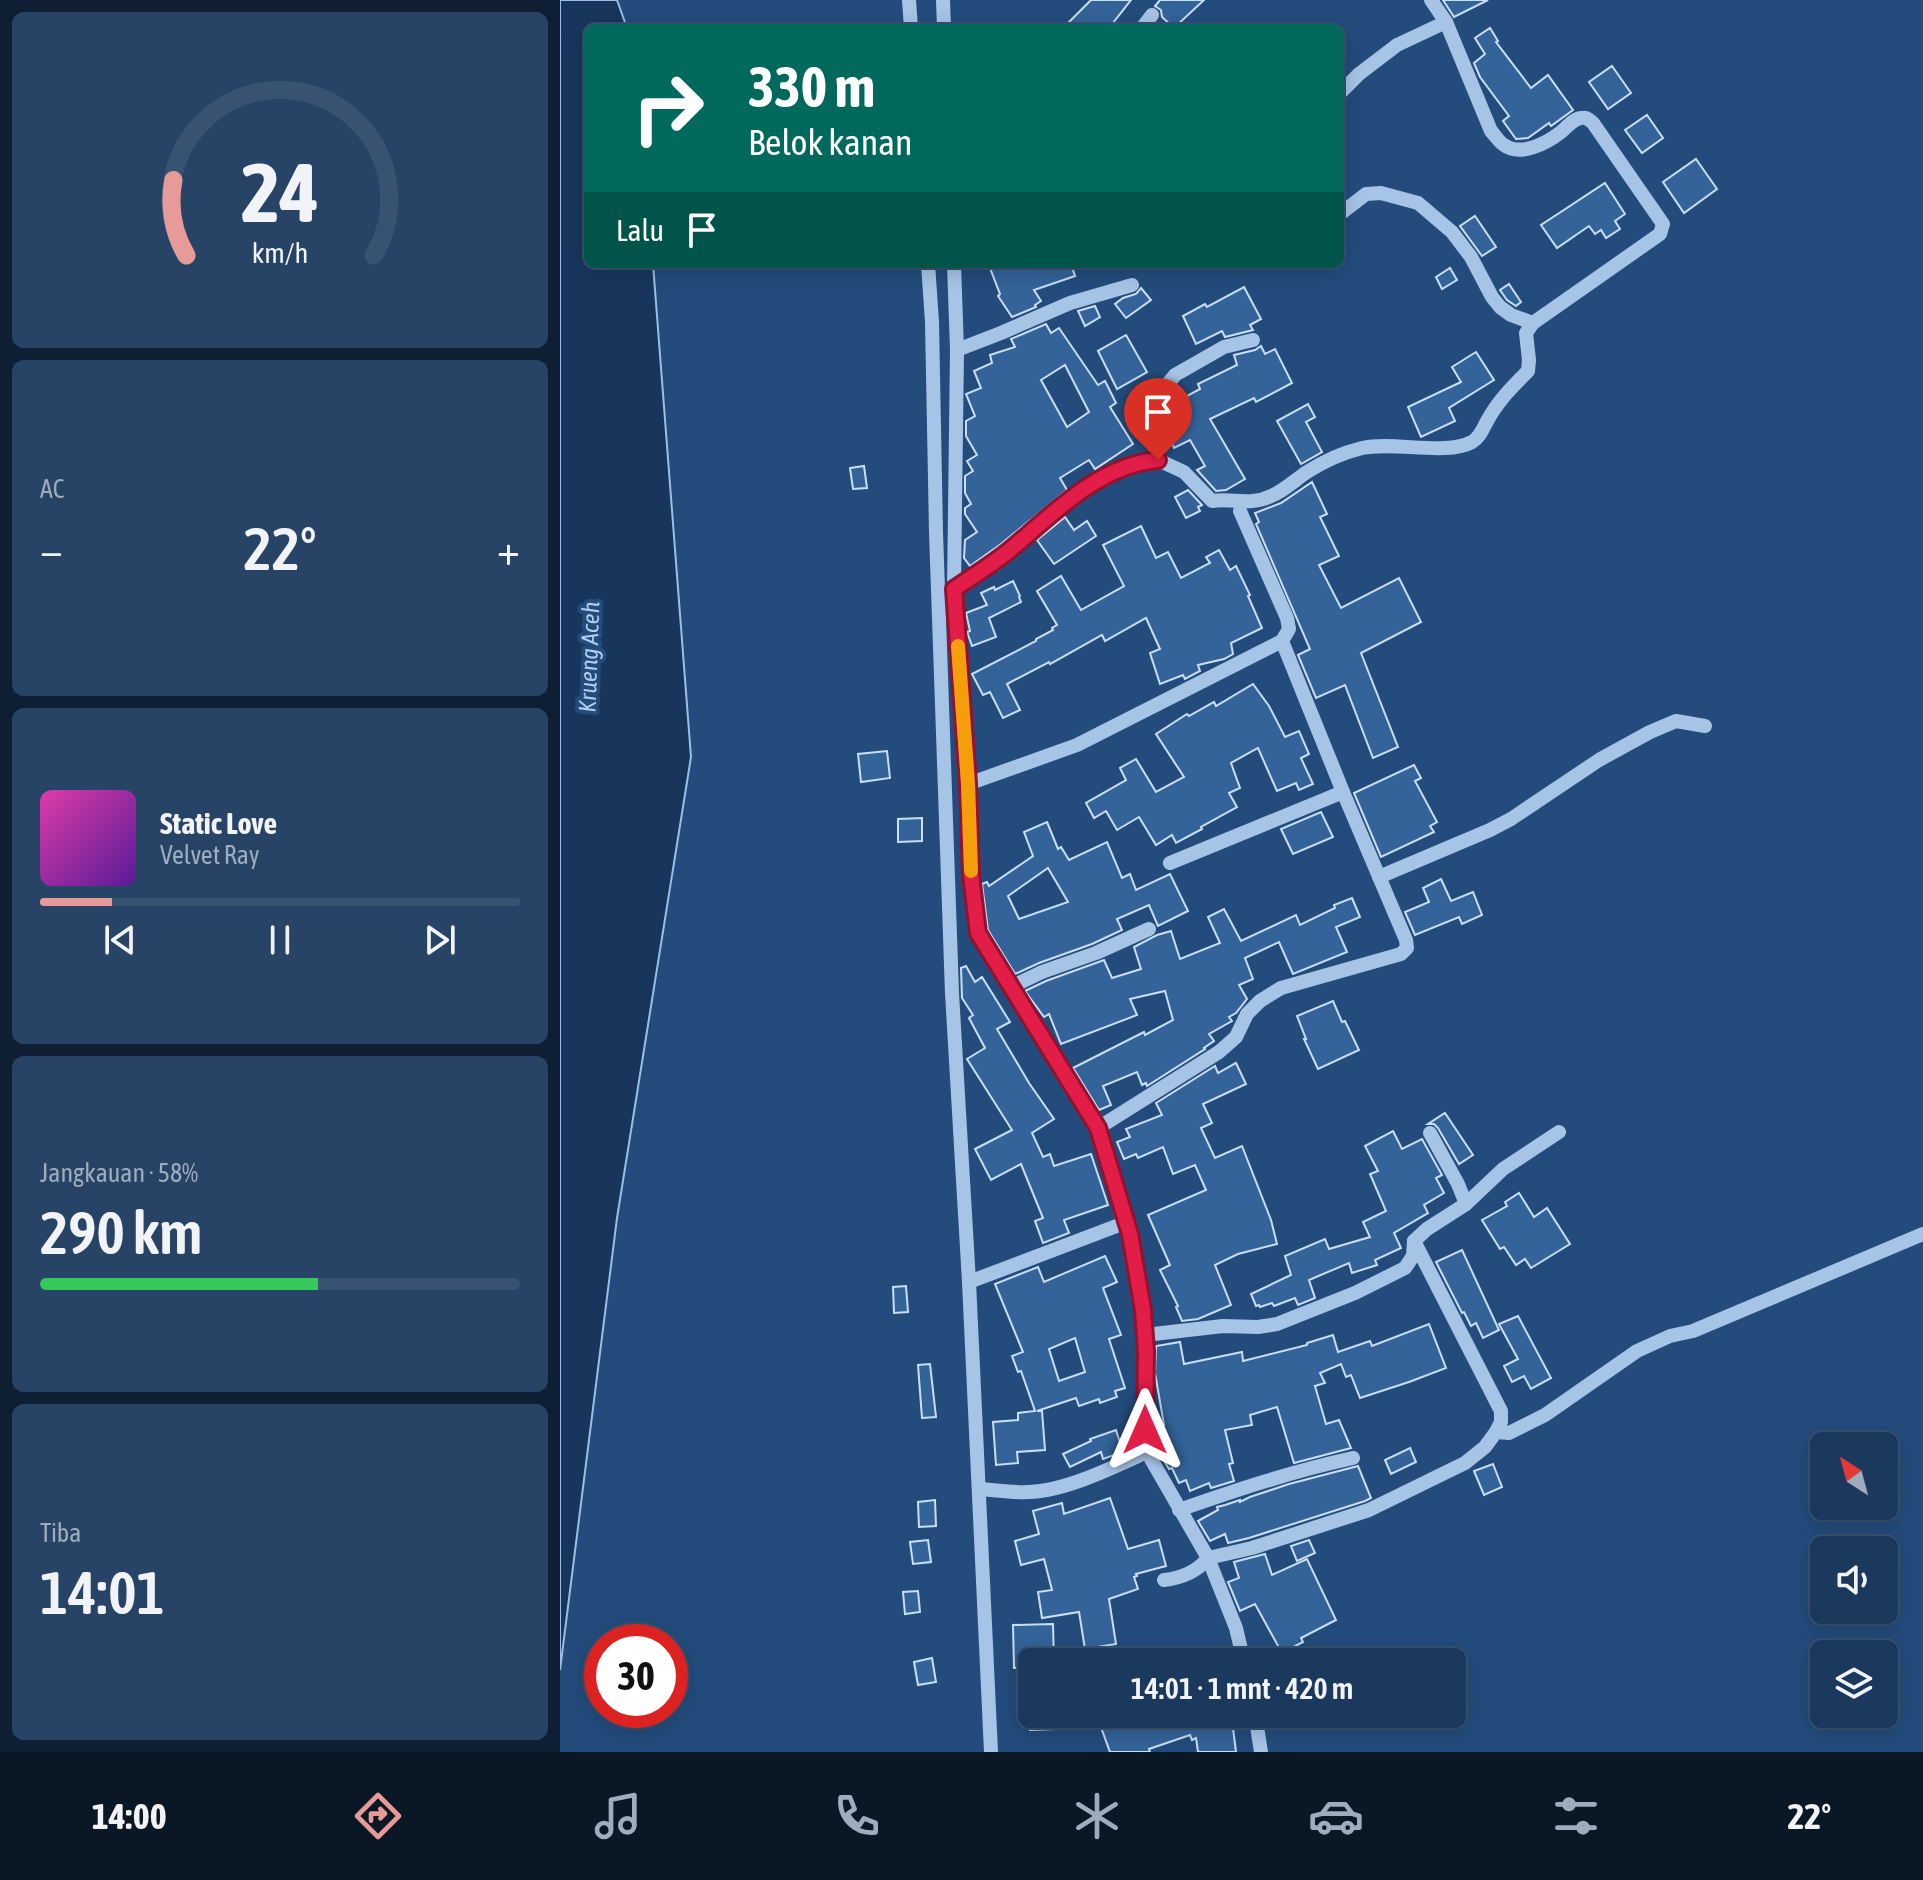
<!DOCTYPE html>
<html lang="id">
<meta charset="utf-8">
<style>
body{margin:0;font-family:"Asap Condensed",sans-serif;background:#274466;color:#f1f3f6;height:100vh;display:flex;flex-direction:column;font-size:30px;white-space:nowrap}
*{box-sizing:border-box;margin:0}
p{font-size:26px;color:#9facbc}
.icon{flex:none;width:44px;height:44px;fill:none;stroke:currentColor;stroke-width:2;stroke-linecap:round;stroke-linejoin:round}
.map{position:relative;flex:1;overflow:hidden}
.side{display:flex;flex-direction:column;gap:12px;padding:12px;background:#0e1f33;width:560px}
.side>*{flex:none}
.banner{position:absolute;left:24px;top:24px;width:760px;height:244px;border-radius:12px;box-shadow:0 4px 20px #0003,0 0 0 2px #385372;background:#00695c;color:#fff;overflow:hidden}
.needle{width:52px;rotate:324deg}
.controls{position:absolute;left:1250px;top:1432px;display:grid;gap:16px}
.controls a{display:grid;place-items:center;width:88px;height:88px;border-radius:12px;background:#1a395d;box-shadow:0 4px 20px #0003,0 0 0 2px #385372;font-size:40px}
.speed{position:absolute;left:24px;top:1624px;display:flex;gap:16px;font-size:40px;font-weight:700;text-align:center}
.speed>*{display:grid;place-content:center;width:104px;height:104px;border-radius:50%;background:#1a395d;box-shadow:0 4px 20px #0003,0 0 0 2px #385372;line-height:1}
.speed .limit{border:12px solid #d22;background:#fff;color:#111}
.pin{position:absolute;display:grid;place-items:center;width:68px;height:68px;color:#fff;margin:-82px -34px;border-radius:50% 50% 50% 0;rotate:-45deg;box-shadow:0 0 8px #0007}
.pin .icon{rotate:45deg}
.me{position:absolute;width:88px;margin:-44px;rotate:0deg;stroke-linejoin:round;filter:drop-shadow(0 0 6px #0008)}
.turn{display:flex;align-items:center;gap:28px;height:168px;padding:0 32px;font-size:36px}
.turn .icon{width:104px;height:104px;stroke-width:2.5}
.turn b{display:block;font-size:56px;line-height:68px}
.then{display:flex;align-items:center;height:76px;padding:0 32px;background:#0003;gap:16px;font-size:30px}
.big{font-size:60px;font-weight:600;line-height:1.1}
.side .card{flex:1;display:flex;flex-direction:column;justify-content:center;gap:12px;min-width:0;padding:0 28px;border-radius:12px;background:#274466}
.side .dial{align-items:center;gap:0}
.dial svg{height:208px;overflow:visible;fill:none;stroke:#385372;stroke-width:7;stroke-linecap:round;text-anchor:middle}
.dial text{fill:#f1f3f6;stroke:none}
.song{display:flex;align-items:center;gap:24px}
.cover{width:96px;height:96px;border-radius:12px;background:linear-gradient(135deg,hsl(320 70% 55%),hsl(270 70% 35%))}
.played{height:8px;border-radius:4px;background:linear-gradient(90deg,#e69b98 15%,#385372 15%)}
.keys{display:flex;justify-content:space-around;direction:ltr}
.heat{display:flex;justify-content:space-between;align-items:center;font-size:44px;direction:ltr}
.charge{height:12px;border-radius:6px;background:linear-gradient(90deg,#34c759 58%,#385372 0)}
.trip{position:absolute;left:458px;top:1648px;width:448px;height:80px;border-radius:12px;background:#1a395d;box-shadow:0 4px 20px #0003,0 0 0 2px #385372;font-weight:600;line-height:80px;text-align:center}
.tab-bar{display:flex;height:128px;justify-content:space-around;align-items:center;background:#0a1725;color:#9facbc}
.tab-bar .icon{width:56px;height:56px}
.tab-bar .current{color:#e69b98}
.tab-bar b{font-size:36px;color:#f1f3f6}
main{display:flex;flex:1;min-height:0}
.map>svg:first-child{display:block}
.water{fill:#18365c;stroke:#9abfe7;stroke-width:2}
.building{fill:#336399;stroke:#c9def4;stroke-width:2;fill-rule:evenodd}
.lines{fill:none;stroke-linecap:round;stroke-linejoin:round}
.minor{stroke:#a6c4e6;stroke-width:14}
.route-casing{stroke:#92132f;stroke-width:20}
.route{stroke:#e11d48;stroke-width:14}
.slow{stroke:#f59e0b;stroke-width:14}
.labels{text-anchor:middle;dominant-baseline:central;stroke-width:8;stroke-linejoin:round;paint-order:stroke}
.water-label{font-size:24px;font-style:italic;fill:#b1ceed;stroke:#234c7c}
</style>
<main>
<section class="side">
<div class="card dial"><svg viewBox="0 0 100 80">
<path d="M14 69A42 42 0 1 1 86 69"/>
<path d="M14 69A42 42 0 0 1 9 40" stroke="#e69b98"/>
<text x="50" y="56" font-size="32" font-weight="700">24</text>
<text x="50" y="72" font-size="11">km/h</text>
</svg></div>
<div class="card"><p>AC</p>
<div class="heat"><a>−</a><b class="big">22°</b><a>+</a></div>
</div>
<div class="card">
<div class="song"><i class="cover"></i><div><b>Static Love</b><p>Velvet Ray</p></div></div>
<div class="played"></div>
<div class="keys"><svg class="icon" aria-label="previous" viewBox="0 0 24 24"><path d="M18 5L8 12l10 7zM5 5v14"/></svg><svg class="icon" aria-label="pause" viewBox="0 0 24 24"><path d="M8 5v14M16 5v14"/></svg><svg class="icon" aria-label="next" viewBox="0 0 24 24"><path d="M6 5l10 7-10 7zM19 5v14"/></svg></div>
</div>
<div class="card"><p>Jangkauan · 58%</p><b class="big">290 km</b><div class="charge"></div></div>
<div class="card"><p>Tiba</p><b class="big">14:01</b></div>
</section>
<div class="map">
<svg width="1363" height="1752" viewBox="0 0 1363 1752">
<rect width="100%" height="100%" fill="#234c7c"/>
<polygon class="water" points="0,0 57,0 67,28 28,28 28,264 93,264 131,757 57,1218 0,1670"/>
<g class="building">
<polygon points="531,0 571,0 549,28 503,28"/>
<polygon points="600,0 644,0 614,28 602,17 601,10 595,6"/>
<polygon points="883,0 928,0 894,17"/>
<polygon points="930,28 938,41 936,42 971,88 988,75 1013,110 991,126 989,123 968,138 956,139 943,121 949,116 920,77 914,63 925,54 915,38"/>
<polygon points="1052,66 1071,93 1048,109 1029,82"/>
<polygon points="1087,115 1103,138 1082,153 1065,130"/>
<polygon points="1136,159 1157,189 1124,213 1103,182"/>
<polygon points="1045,183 1065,214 1055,221 1060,229 1046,238 1041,230 1035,234 1029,226 997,248 981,225"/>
<polygon points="915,216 936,247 922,256 900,226"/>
<polygon points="440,264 511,264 515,276 474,290 481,301 475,305 476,307 452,317 438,296 440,294 430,268"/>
<polygon points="890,268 897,280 882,289 876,277"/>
<polygon points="949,284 961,302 956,306 947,300 940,290"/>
<polygon points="684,287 701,319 690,325 693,330 665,337 662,331 636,344 623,316 645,304 647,307"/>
<polygon points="581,288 591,300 566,318 555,304 563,298 576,294"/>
<polygon points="535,306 540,317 525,326 518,311"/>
<path d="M486,324l5,9 8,-5 39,57 7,-4 11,22 -6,4 23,37 -38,25 -6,-9 -29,18 7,12 -66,54 -31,22 -6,-8 1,-18 12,-8 -12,-18v-6l6,-4 -6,-11v-17l8,-5 -6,-10 10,-6 -11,-19v-15l9,-5 -9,-22 15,-6 -7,-17 18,-8 -2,-8 25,-8 -4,-8zM505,365l24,47 -22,15 -26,-47z"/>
<polygon points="566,335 587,372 557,389 538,351"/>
<polygon points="701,346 705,354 715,349 732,383 696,402 694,398 650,419 685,479 666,490 656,491 637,470 645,466 630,440 614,448 610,439 604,442 598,416 603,409 640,389 638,384 677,365 674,355 695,350"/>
<polygon points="916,352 934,380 889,408 895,421 861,437 848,407 901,382 892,367"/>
<polygon points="748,404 755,417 746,422 762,452 741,464 717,421"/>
<polygon points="304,466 307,488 293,489 290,468"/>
<polygon points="752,482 767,514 760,517 779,556 759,565 781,608 839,578 861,622 801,653 838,747 813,758 785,685 756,698 738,655 750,649 696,524 699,522 695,513 721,503"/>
<polygon points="628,490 642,505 638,507 640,511 626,518 615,497"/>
<polygon points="505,517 514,530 527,521 536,536 494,564 477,540"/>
<polygon points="581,526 596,558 608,552 621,578 650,563 646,557 659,550 670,570 676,566 690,595 688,596 702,628 671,643 673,654 664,659 638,665 640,671 625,679 623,675 600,684 590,653 600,649 586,618 545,641 542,635 490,664 489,662 447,684 460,710 443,718 430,692 423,695 412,674 476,641 476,639 493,630 492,628 497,625 477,591 501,576 521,610 564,586 543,545"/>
<polygon points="453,581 460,596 459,597 461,602 429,618 436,637 412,646 407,632 410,631 406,613 427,605 421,593 434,587 435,590"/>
<polygon points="693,684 709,706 725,737 739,731 749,754 741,758 753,784 739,790 736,783 717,791 698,748 671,763 680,788 669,793 677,807 641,827 642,829 616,843 612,835 596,845 579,817 557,830 546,811 534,818 526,803 566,780 560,768 576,759 596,792 624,777 596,734 627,714 629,716 654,702 656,706"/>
<polygon points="327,751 330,778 301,782 298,754"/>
<polygon points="854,765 861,778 855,781 877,822 870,826 874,832 821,857 794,793"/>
<polygon points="761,812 773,837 733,854 721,829"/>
<polygon points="362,818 362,841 338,842 338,819"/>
<path d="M487,822l11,27 3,-2 8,13 38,-18 15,36 8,-4 6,16 34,-16 18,37 -30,15 -9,-21 -32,14 5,11 -30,14 -53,19 -24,11 -27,-44 -6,-46 5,-2 2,4 44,-30 -9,-24zM488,868l20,34 -49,17 -11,-23z"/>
<polygon points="881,879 891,901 913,892 922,915 902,924 899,917 855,935 845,912 869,902 863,888"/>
<polygon points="792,898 800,917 776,927 787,952 733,974 719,942 685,958 693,979 679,985 687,999 676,1013 669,1017 672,1021 649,1034 654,1041 644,1048 645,1049 587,1086 586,1083 582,1085 577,1072 543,1086 551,1105 539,1110 513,1068 584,1032 585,1035 613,1020 605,991 570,999 577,1015 501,1044 489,1014 484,1017 465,991 486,981 544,960 552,978 581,969 574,947 597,935 611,931 620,959 660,943 648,917 664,909 681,941 736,915 740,925 775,908 774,905"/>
<polygon points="406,966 415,982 422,977 450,1022 437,1029 469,1083 494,1119 472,1133 483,1157 490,1154 494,1166 531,1154 548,1205 504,1220 509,1233 483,1243 475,1221 483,1218 461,1164 431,1180 415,1149 452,1130 407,1059 425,1048 409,1018 413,1015 402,998 401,968"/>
<polygon points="773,1001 782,1022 785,1021 799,1050 758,1069 744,1039 746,1039 737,1016"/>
<polygon points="676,1063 686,1084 643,1104 652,1123 641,1128 655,1158 682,1146 711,1220 717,1244 678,1254 655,1265 671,1305 638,1319 622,1321 616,1307 618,1306 600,1270 610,1265 588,1215 646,1190 635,1165 613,1174 603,1147 578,1158 576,1154 564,1159 557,1142 570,1137 566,1129 602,1115 596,1103 655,1066 658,1073"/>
<polygon points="885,1113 913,1155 899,1164 878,1128 874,1124 868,1124"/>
<polygon points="833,1131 842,1149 862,1139 882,1175 876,1178 884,1193 864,1205 868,1213 834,1233 841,1248 815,1260 817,1265 792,1273 789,1263 749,1280 755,1298 738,1305 735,1298 714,1306 712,1303 700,1307 699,1305 696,1306 691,1294 731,1275 725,1256 765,1239 769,1249 810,1237 803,1222 826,1211 810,1174 818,1171 805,1146"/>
<polygon points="959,1193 974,1217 987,1208 1010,1244 971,1268 965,1259 956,1265 944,1247 940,1249 922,1220 947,1206 945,1202"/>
<polygon points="902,1250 939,1330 923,1338 916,1323 911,1326 904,1312 902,1313 876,1262"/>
<path d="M545,1256l12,26 -14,6 18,47 -12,4 16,49 -10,3 2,6 -17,6 -1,-4 -20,7 -3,-8 -39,13h5l3,39 -28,2 1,11 -22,2 -3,-43 25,-2v-7l17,-2 -14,-40 -3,1 -6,-16 11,-4 -28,-68 43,-17 6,15zM515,1338l10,34 -26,9 -10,-32z"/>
<polygon points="346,1286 348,1312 334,1313 333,1287"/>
<polygon points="958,1316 991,1378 971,1389 964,1376 952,1382 944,1366 958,1359 939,1324"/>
<polygon points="869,1324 886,1368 849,1382 800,1398 791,1375 786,1377 781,1364 760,1373 765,1383 755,1386 766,1424 779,1420 791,1448 734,1463 717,1407 690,1415 692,1425 665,1430 673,1463 669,1464 674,1481 651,1488 649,1483 630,1491 626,1480 619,1483 612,1468 609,1469 597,1449 596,1427 604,1425 595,1373 596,1346 620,1342 624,1364 682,1352 683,1361 747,1345 747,1343 773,1335 778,1352 810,1341 812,1346"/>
<polygon points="370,1364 376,1417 362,1418 358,1365"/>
<polygon points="556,1430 563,1452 543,1459 541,1452 510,1467 503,1454 531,1441 530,1439"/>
<polygon points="850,1448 856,1462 831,1474 825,1460"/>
<polygon points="933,1464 942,1487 924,1495 914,1471"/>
<polygon points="798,1466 811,1498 805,1501 689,1538 668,1543 665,1534 650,1541 638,1521 658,1510 657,1507 665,1505 680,1500 680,1502 690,1497 729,1484"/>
<polygon points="550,1498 568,1549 599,1540 606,1566 576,1574 577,1576 574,1577 578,1589 549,1599 556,1644 525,1649 519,1612 482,1618 478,1592 492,1590 484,1559 461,1565 455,1541 479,1534 473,1511 502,1503 504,1514"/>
<polygon points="375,1500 376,1526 359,1527 358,1502"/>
<polygon points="368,1540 371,1562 353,1564 350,1542"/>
<polygon points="749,1540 755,1553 737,1561 731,1546"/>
<polygon points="705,1554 712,1575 747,1559 776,1620 741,1638 743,1642 722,1653 695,1604 680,1611 668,1582 679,1578 674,1562"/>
<polygon points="358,1591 360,1612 345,1614 343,1592"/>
<polygon points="493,1624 494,1662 472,1662 472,1667 454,1668 453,1625"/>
<polygon points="372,1658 376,1682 358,1685 354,1662"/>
<polygon points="470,1714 496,1714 496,1729 470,1730"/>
<polygon points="551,1714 671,1714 675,1727 673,1728 676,1752 638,1752 636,1738 632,1740 630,1735 589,1749 590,1752 550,1752 538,1719"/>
</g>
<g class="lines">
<g class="minor">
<polyline points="349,0 351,28"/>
<polyline points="383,0 384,28"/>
<polyline points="582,28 592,15"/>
<polyline points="780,93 799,74 837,45 886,22"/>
<polyline points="780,214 806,194 821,193 858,203 892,232 911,257 932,297 940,307 951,315 973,323"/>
<polyline points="368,264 372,322 376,532 392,993 409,1282 431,1752"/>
<polyline points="394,264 397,350 394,589 408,784 411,875 418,933 538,1128 570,1234 583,1310 586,1351 584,1398 587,1452 648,1558 676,1628 684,1662"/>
<polyline points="397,350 441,333 510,303 572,285"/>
<polyline points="598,460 589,423 588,414 602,391 615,375 664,347 693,340"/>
<polyline points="680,511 727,618 729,629 722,641"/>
<path d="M394,589l53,-37 72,-59 23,-15 42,-17 14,-1 26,12 28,29c20,-3 39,5 59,-5 13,-5 24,-16 36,-24 17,-11 35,-19 55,-24 32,-7 84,8 110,-6 7,-4 10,-11 14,-19 11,-21 25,-35 42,-52l1,-11 -3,-27 7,-10 127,-89 3,-10 -70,-101c-4,-3 -6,-6 -11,-5 -8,0 -15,9 -21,14 -14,11 -40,25 -57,13 -5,-3 -9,-10 -13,-14l-45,-109 -15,-22"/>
<polyline points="408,784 517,745 722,641 783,792 846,940 847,948 841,954 721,988 700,1001 687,1014 676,1037 659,1052 538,1128"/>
<polyline points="610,863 783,792"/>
<polyline points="819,877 930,830 951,819 1039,760 1090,732 1116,721 1145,726"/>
<polyline points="453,986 482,972 536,953 589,929"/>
<polyline points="870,1133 898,1184 906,1204"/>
<polyline points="409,1282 567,1222"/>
<polyline points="585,1335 663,1326 698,1327 717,1324 795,1293 845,1268 853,1256 854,1241 867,1229 906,1204 943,1169 999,1132"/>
<polyline points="936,1432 949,1433 985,1415 1077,1351 1110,1336 1133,1331 1363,1234"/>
<path d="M419,1489c17,1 34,4 50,3 37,-1 85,-25 118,-40"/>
<path d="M619,1510c57,-20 114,-39 174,-52"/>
<path d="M604,1580c17,-2 33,-8 44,-22l44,-10 117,-38 96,-47 20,-16 11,-15 5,-10v-11l-87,-170"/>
<polyline points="695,1714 701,1752"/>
</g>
</g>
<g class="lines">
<defs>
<path id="route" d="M585,1430l1,-79 -3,-41 -13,-76 -32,-106 -120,-195 -7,-58 -3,-91 -14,-195c19,-13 39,-25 57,-40 43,-36 88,-84 147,-89"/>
</defs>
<use href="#route" class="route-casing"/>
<use href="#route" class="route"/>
<polyline class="slow" points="398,646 408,784 411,871"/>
</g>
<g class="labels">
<g class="water-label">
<text transform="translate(29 657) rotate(-88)">Krueng Aceh</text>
</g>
</g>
</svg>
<div class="controls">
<a><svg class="needle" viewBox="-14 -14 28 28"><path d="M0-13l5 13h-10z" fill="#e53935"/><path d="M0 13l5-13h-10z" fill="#9facbc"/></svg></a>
<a><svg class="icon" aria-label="sound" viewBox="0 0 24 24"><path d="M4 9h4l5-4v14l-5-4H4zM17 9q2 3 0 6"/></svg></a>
<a><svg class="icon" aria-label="layers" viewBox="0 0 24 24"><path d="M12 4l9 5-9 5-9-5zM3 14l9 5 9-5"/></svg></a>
</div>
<div class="speed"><div class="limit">30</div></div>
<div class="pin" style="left:598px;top:460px;background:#d93025"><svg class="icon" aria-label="arrive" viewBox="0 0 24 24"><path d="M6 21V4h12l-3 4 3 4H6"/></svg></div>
<svg class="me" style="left:585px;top:1430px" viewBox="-20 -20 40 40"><path d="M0-17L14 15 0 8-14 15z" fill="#e11d48" stroke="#fff" stroke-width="4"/></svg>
<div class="trip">14:01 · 1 mnt · 420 m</div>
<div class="banner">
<div class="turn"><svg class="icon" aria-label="right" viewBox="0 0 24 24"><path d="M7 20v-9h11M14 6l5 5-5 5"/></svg><div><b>330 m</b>Belok kanan</div></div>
<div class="then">Lalu<svg class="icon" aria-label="arrive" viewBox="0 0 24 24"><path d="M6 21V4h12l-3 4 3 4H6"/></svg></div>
</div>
</div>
</main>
<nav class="tab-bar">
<b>14:00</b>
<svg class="icon current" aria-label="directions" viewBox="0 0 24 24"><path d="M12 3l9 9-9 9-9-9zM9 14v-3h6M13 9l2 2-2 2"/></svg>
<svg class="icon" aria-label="music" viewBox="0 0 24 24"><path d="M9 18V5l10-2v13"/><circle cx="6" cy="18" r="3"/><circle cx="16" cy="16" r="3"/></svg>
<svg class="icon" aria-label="phone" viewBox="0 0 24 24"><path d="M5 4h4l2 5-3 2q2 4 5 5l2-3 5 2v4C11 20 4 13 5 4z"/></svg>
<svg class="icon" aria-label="climate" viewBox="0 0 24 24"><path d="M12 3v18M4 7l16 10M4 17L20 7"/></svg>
<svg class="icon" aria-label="car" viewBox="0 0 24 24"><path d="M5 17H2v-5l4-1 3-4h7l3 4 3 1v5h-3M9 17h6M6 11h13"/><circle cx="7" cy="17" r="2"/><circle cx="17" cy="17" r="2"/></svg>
<svg class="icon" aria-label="filters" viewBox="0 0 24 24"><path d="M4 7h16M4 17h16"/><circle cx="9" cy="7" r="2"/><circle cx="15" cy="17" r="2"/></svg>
<b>22°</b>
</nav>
